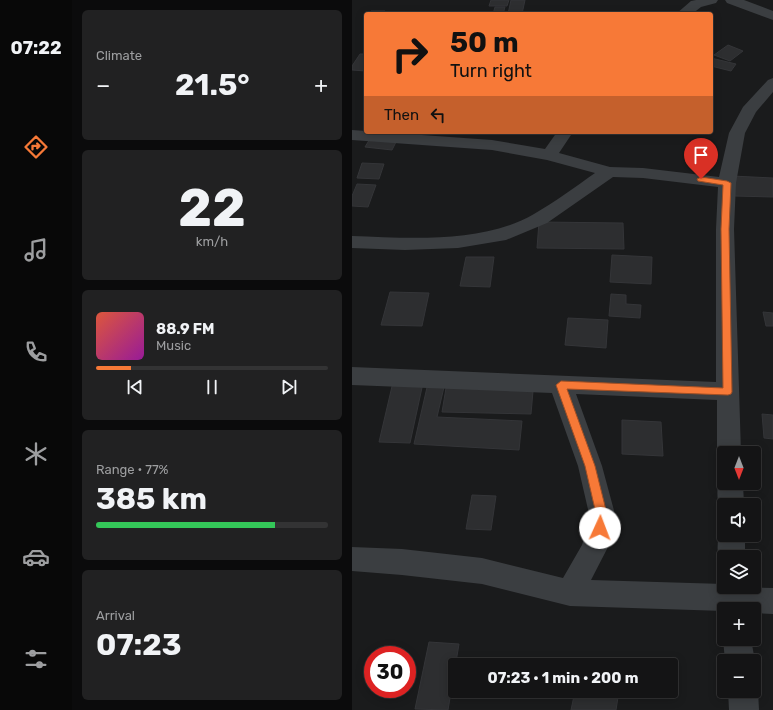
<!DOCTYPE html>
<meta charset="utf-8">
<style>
body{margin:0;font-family:Rubik,sans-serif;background:#212122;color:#f1f3f6;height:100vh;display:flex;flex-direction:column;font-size:15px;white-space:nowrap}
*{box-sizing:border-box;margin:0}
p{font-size:13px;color:#9d9ea0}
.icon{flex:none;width:22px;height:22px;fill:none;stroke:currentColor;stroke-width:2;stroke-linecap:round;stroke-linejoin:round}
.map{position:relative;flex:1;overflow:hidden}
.panel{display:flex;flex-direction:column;gap:10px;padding:10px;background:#0b0b0c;width:280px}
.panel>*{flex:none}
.guide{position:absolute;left:12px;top:12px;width:349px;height:122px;border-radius:4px;box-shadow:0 2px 10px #0003,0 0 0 1px #333334;background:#f77937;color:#111;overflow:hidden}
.needle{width:26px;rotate:180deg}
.tools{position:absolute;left:365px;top:446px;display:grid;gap:8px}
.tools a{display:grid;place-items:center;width:44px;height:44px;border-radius:4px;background:#141415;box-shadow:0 2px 10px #0003,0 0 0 1px #333334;font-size:20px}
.speed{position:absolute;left:12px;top:646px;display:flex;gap:8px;font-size:20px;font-weight:700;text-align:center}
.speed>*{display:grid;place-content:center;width:52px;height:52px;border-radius:50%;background:#141415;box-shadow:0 2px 10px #0003,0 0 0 1px #333334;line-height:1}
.speed .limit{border:6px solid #d22;background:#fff;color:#111}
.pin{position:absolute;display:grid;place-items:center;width:34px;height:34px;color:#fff;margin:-41px -17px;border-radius:50% 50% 50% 0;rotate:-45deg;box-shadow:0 0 4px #0007}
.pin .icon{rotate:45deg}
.me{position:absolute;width:44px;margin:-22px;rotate:2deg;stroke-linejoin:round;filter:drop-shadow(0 0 3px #0008)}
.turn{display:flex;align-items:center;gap:14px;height:84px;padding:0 20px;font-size:18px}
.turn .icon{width:52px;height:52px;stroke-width:2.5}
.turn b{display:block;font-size:28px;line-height:34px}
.then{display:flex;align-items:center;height:38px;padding:0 20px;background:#0003;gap:8px;font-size:15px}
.big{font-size:30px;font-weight:700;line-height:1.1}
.panel .widget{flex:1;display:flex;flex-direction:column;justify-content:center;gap:6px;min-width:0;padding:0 14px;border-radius:6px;background:#212122}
.panel .dial{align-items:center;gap:0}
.dial b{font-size:52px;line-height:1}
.song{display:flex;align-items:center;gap:12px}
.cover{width:48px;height:48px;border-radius:6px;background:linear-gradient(135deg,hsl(10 70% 55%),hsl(300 70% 35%))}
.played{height:4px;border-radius:2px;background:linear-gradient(90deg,#f77937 15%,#333334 15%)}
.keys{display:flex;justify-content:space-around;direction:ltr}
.heat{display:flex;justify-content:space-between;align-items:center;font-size:22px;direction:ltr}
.charge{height:6px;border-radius:3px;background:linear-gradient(90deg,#34c759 77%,#333334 0)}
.trip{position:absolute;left:96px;top:658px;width:230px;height:40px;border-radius:4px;background:#141415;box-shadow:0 2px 10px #0003,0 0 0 1px #333334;font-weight:700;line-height:40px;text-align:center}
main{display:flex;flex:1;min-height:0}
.tabs{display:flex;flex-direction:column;width:72px;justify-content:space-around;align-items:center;background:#080808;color:#9d9ea0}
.tabs .icon{width:28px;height:28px}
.tabs .on{color:#f77937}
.tabs b{font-size:18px;color:#f1f3f6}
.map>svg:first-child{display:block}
.building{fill:#2d2e30;stroke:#343538}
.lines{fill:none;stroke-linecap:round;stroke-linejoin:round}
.minor{fill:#3b3e41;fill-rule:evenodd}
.route{fill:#f77937;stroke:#a14f24}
</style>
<main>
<nav class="tabs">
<b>07:22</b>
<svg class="icon on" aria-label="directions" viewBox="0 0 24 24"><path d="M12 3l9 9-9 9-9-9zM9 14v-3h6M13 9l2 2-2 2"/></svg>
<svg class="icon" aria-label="music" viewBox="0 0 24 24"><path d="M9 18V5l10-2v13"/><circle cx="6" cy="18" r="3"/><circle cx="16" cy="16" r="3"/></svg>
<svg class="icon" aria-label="phone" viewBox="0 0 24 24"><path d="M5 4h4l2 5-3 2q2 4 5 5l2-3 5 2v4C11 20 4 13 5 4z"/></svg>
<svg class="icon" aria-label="climate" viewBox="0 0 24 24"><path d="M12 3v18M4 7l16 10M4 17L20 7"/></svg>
<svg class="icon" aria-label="car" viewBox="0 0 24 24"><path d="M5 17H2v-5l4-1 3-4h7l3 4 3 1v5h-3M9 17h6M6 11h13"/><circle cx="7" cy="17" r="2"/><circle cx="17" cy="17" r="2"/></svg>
<svg class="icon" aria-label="filters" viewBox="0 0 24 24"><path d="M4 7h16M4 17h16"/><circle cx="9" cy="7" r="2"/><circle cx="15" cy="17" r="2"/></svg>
</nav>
<section class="panel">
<div class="widget"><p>Climate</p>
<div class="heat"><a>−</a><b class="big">21.5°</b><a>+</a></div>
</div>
<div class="widget dial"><b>22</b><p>km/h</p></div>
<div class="widget">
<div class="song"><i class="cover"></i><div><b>88.9 FM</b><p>Music</p></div></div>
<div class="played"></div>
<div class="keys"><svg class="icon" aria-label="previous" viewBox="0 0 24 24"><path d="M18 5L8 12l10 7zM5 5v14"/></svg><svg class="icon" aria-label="pause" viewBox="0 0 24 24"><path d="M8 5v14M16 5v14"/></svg><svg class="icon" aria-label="next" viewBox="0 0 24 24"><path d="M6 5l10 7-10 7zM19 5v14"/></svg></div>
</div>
<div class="widget"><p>Range · 77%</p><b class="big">385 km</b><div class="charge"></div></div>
<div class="widget"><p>Arrival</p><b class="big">07:23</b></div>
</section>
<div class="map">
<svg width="421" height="710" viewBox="0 0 421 710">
<rect width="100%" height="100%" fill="#1a1b1c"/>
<g class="building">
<polygon points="139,0 157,0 155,6 137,6"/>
<polygon points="159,0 173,0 170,14 156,14"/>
<polygon points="143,7 153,7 151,14 141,14"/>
<polygon points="19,11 33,11 32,14 17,14"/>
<polygon points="376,45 391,51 378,61 362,55"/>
<polygon points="8,54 14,54 14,71 0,70 0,66"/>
<polygon points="359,58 384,64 379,71 359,66"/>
<polygon points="19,137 45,140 40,150 13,147"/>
<polygon points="10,163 32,164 27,179 5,178"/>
<polygon points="380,176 421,178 421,197 382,196"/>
<polygon points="5,184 24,185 16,207 0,206 0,196"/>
<polygon points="187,222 271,223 272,249 185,248"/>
<polygon points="260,255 300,257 299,284 258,282"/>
<polygon points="114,257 142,257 138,287 108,286"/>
<polygon points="38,292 77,293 70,326 29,325"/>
<polygon points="259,294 274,295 274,304 289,305 288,318 257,316"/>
<polygon points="411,312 421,313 421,326 414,326"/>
<polygon points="216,318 256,320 254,348 213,345"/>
<polygon points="41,382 71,383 58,443 27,442"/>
<polygon points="76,383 93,383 85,417 170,421 167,450 62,444"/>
<polygon points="94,388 181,391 179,414 90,412"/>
<polygon points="410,414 421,415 421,439 412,438"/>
<polygon points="270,420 309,422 311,456 270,454"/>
<polygon points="120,495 144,496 139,530 114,529"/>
<polygon points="77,642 107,644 96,710 63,709"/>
<polygon points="223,691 267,691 264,710 219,710"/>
</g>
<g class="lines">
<g class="minor">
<polygon points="344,0 366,0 364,3 349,7 340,14 324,14 339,1"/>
<polygon points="373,0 392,0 421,11 421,20 375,3"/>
<path d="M421,78v14l-17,20 -11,21 -9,50 -2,46 7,224h-17v8l-4,-1 -3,-7v-53l-141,-6 26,72 14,52 -9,31 -16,31 133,4v3l49,1v26l-19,-1v-4h-30v2l-154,-5 -88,-22 -80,-9 -50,-4v-24l50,2 80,9 81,20 19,-33 8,-27 -12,-52 -26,-73 -200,-8v-18l364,15v-153l2,-42 -75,-9 -30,-1 -66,46 -41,17 -48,8 -53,2 -53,-2v-12c58,2 130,8 182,-22 21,-12 41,-27 61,-41l-48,-13 -55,-10 -140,-10v-10l140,10 53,9 12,-17h16l-14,21 51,14 33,1 76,9 10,-44 14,-26 25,-27z"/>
<path d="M372,474v9h19l1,22h-20v9l-2,-1c-6,-12 -6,-26 -1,-38z"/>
<path d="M372,526v9h21v22h-21v9c-9,-8 -8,-31 0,-40z"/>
<polygon points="372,635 372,639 399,639 403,661 402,663 402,661 373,661 371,639"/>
<polygon points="402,681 406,691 407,710 377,710 376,691 402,691"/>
</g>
</g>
<polygon class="route" points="349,177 375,181 379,183 377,229 380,392 379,394 376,395 215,389 243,466 256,518 252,532 248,533 244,532 242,528 245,518 233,466 204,385 209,381 371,388 369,229 371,185 346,181 345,179"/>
</svg>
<div class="tools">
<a><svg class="needle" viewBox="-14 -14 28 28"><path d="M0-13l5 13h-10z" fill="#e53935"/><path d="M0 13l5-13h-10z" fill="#9d9ea0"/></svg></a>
<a><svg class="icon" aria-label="sound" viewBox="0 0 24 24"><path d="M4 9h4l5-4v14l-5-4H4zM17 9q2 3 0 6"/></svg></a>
<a><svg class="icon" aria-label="layers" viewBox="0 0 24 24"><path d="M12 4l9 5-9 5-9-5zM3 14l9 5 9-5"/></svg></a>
<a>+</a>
<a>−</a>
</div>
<div class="speed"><div class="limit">30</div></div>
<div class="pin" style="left:349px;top:179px;background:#d93025"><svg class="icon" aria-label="arrive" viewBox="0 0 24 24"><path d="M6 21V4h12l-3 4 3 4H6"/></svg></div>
<svg class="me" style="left:248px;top:528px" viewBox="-20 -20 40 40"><circle r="19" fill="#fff"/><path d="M0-13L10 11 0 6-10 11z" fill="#f77937"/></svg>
<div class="trip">07:23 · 1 min · 200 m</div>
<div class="guide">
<div class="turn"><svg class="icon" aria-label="right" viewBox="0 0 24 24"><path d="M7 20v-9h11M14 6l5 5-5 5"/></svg><div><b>50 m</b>Turn right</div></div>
<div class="then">Then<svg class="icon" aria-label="left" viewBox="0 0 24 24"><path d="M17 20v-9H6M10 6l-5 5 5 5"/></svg></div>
</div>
</div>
</main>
